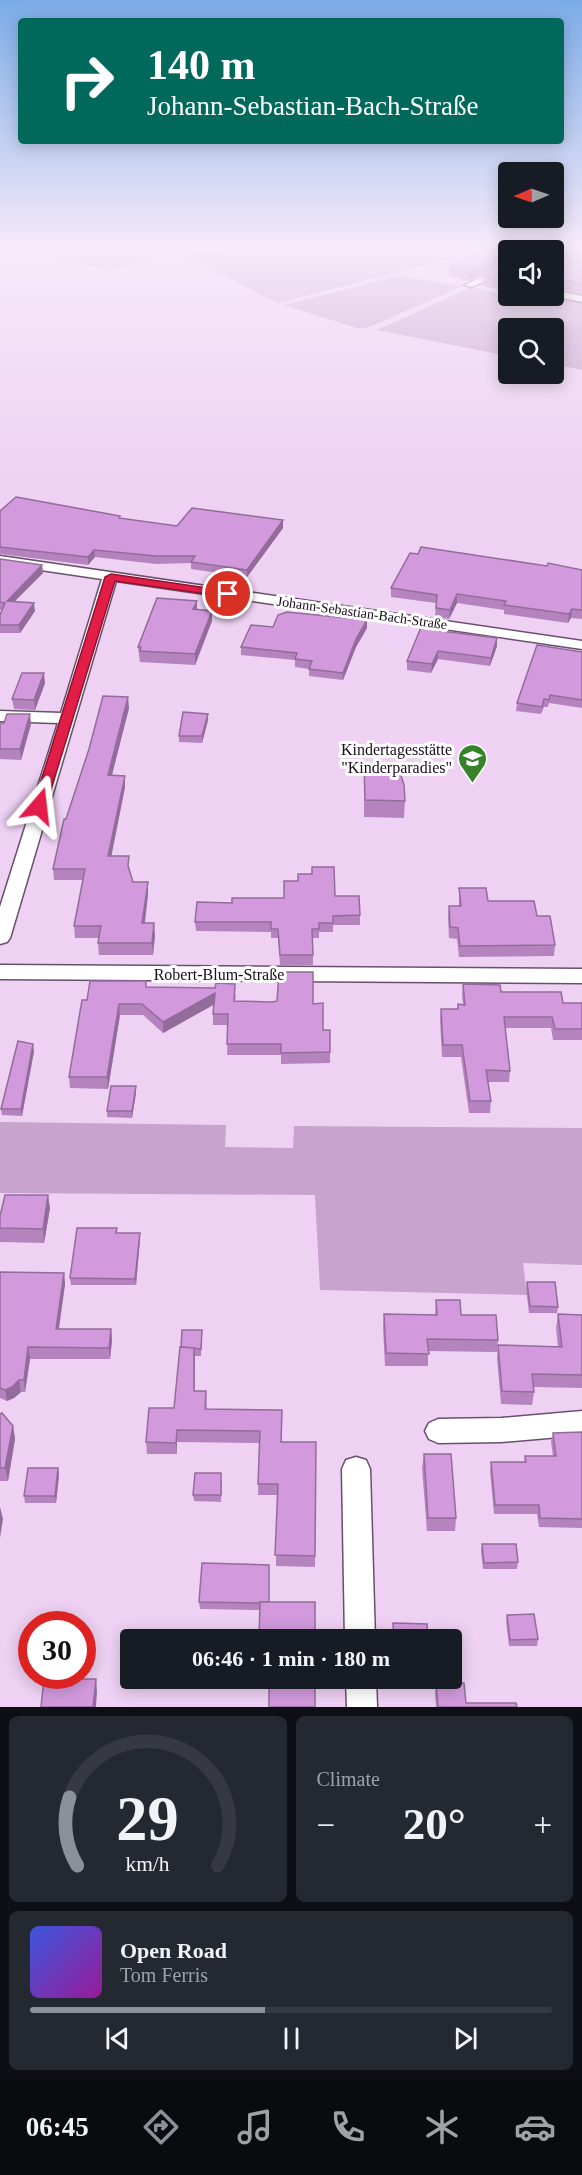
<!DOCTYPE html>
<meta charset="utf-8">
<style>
body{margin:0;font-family:Georgia,serif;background:#242831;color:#f1f3f6;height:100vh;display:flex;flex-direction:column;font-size:22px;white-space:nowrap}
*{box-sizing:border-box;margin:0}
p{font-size:20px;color:#9ea1a6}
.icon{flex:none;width:33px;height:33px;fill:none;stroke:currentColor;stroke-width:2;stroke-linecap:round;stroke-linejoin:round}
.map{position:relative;height:1707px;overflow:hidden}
.drawer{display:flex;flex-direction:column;gap:9px;padding:9px;background:#0d0f14;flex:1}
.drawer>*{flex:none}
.banner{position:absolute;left:18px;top:18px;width:546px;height:126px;border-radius:6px;box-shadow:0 3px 15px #0003;background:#00695c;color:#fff;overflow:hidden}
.needle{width:39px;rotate:268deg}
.tools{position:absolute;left:498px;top:162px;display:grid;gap:12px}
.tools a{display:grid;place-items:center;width:66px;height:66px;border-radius:6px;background:#171b24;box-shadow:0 3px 15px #0003;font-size:30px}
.speed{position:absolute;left:18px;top:1611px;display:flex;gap:12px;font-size:30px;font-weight:700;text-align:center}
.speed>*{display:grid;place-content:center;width:78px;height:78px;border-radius:50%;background:#171b24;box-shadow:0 3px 15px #0003;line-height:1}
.speed .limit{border:9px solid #d22;background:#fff;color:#111}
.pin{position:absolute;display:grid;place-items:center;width:51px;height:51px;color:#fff;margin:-26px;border:3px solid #fff;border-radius:50%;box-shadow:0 2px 6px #0007}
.me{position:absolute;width:66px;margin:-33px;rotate:17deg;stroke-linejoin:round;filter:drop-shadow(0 0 4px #0008)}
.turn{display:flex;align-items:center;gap:21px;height:126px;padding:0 30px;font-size:27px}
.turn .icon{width:78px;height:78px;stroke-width:2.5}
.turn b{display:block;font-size:42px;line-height:51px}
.big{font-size:45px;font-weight:600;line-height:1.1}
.drawer .tile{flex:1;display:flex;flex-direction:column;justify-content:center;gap:9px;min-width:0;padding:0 21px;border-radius:9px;background:#242831}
.drawer .dial{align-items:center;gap:0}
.dial svg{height:156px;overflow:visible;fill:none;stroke:#363941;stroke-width:7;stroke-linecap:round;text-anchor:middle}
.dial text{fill:#f1f3f6;stroke:none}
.song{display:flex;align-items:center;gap:18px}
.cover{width:72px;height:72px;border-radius:9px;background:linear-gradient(135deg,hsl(230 70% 55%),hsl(300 70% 35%))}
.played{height:6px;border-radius:3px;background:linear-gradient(90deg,#8c9099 45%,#363941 45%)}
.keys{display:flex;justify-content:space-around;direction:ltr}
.heat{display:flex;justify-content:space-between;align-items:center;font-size:33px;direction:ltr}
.drawer .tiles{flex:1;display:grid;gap:9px;grid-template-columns:1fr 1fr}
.tile:last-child{grid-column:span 2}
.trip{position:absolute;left:120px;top:1629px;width:342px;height:60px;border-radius:6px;background:#171b24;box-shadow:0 3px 15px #0003;font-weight:600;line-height:60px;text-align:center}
.dock{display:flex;height:96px;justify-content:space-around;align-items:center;background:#090b0e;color:#9ea1a6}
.dock .icon{width:42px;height:42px}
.dock .current{color:#8c9099}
.dock b{font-size:27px;color:#f1f3f6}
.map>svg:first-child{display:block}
.green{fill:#c7a3cd}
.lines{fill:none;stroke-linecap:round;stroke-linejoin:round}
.minor-casing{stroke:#68506d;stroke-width:3}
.minor{fill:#fff;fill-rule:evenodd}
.wall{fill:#b584be}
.shaded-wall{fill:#936c9b}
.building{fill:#d29add;stroke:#936c9b;stroke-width:1.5}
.route{fill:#e11d48;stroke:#92132f;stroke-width:1.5}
.labels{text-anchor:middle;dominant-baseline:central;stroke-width:6;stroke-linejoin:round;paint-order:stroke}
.far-street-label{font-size:14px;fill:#170e19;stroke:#fefefe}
.poi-label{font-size:16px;fill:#170e19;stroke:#fefefe;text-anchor:end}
.street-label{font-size:16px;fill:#170e19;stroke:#fefefe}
</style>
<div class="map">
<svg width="582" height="1707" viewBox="0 0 582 1707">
<rect width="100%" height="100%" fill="#eed1f3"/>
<g class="green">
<polygon points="25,248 216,248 175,250 109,271"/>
<polygon points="240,248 490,248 278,303 181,254"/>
<polygon points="539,248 582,248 582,272 554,280 554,255 556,254 554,250"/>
<polygon points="399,276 462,286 367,328 357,328 284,305"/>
<polygon points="472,287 543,305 559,297 582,302 582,370 554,364 554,328 508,328 508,356 377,330"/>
<polygon points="0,1122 226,1125 225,1147 293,1148 294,1126 582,1128 582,1265 523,1263 527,1295 320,1290 315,1195 0,1193"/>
</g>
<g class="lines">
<defs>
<g id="minor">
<polygon points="529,248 537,248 538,250 529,250"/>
<polygon points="508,265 508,271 472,287 464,285"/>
<polygon points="554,290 582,296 582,302 552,296"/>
<polygon points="0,556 582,641 582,649 116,581 10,938 7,942 0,944 0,907 58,723 0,721 0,711 61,713 102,579 0,564"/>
<polygon points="0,965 582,969 582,983 0,979"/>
<polygon points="582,1411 582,1435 501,1442 438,1443 429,1439 425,1431 429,1423 438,1419 501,1418"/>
<polygon points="356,1457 366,1460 370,1469 375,1640 345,1640 342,1469 346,1460"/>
<polygon points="346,1678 376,1678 377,1707 347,1707"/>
</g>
</defs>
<use href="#minor" class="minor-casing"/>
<use href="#minor" class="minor"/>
</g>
<g class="wall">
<polygon points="508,253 508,263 467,281 449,276 449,267"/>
<polygon points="554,262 566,265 582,262 582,294 554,288"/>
<polygon points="508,264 508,292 482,285 483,275"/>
<polygon points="521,296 554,296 554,299 547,302"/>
<polygon points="0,511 120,518 177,526 283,528 247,577 191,569 191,563 156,564 95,557 88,565 0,554"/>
<polygon points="0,559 42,565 43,573 15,601 35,611 20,633 0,633 0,615 2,610 0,610"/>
<polygon points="547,566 582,570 582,619 571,618 568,623 504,614 504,610 457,603 449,619 435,617 436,603 391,597 391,588"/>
<polygon points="197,601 197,609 212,611 212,621 195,665 140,662 138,647"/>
<polygon points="367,620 367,628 356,647 343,680 309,676 309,669 295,667 295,660 241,655 241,647 273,627"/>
<polygon points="443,631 497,638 497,646 490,666 438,659 431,673 407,670 407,661"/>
<polygon points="582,652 582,708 549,703 548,707 544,707 541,714 516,711 517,703"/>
<polygon points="45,683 35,710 14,709 12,699"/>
<polygon points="129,708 112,775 125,776 125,787 111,856 130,868 129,871 133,882 148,882 148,894 145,923 155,935 153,955 99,955 98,943 99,938 75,938 74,926 83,880 54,880 53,869 66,819"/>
<polygon points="208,720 202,743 179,742 179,736"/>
<polygon points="0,723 31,724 21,760 0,759"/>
<polygon points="364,765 405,801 404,818 364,817"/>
<polygon points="312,874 335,896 360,915 360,925 333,925 333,932 319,932 319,938 313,938 313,965 280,965 278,938 271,938 271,932 196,931 195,922 232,903 284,898 298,881"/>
<polygon points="459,888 488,901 537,916 555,945 554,956 459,957 457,939 449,938 448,917 449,906 459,906"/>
<polygon points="463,984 563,1003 582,1003 582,1040 553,1040 551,1028 505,1028 510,1071 509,1082 488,1082 491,1101 490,1113 469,1113 461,1057 442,1057 440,1020 441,1009 457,1009 458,1004 463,1005 462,995"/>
<polygon points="147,987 236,995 235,1001 313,1004 323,1030 330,1030 330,1063 281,1064 281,1055 227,1055 228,1025 213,1025 213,1005 163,1033 143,1015 120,1015 108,1089 70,1088 69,1077 87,1000"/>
<polygon points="34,1051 22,1116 2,1115 1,1109"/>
<polygon points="136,1086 136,1093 132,1118 107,1117 107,1111"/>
<polygon points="50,1208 44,1243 0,1242 0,1216"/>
<polygon points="117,1228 117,1233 140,1239 136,1285 71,1285 70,1278"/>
<polygon points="0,1272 64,1273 65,1284 59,1329 111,1329 112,1340 110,1359 30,1359 25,1392 21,1392 14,1398 7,1401 0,1398"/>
<polygon points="527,1282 558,1307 557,1313 529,1313 526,1289"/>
<polygon points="436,1300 498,1340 497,1352 428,1351 428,1366 385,1366 383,1327 384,1314 435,1315"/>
<polygon points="558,1314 582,1315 582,1388 534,1387 534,1392 532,1405 501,1404 497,1358 498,1345 558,1347 556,1328"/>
<polygon points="202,1337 201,1356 195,1356 195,1391 206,1391 207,1409 282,1410 282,1442 316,1442 315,1567 276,1566 277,1495 258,1495 259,1443 177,1442 177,1454 147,1454 146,1442 174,1408 180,1347"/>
<polygon points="0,1414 13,1426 15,1439 8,1481 0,1481"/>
<polygon points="582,1432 582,1528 539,1527 537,1514 494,1514 490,1471 491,1462 524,1462 525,1456 553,1456 551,1442 553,1433"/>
<polygon points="424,1454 456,1518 455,1531 427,1531 422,1468"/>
<polygon points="58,1468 59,1475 56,1503 25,1503 24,1496"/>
<polygon points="222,1480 221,1502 194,1501 193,1495"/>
<polygon points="482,1544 518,1562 517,1569 483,1569 481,1551"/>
<polygon points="269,1565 260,1610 200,1609 199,1602"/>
<polygon points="507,1615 538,1639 537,1646 509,1646 506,1621"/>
<rect x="195" y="1678" width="34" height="2"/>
<polygon points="436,1683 466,1703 517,1707 436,1707 435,1694"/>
</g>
<g class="shaded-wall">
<polygon points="508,254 508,263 467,281 468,271"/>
<polygon points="555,289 554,299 547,302 547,296 554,296 554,290"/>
<polygon points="283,520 283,528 247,577 247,570"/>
<polygon points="94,550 95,557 88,565 88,557"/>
<polygon points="42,565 43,573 8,608 7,601"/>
<polygon points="457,594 457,603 449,619 450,610"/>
<polygon points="197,601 197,611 193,609"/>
<polygon points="34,603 35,611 20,633 19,625"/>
<polygon points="572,609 571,618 568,623 569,614"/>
<polygon points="212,611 212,621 195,665 195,654"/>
<polygon points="367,620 367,628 356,647 343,680 343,673 356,639"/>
<polygon points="497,638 497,646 490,666 491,658"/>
<polygon points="438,651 438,659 431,673 432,664"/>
<polygon points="44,673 45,683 35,710 34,700"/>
<polygon points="128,697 129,708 109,786 108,775"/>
<polygon points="30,714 31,724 21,760 20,749"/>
<polygon points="208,714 208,720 202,743 202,736"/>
<polygon points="125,776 125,787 109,868 108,856"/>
<polygon points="148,882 148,894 143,935 142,923"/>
<polygon points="154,923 155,935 153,955 152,943"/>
<polygon points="215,993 215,1004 163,1033 163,1022"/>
<polygon points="119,1004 120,1015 108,1089 107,1077"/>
<polygon points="33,1044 34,1051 22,1116 21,1109"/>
<polygon points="136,1086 136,1093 132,1118 132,1111"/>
<polygon points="48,1195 50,1208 44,1243 43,1229"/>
<polygon points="140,1233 140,1239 136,1285 135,1279"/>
<polygon points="64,1273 65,1284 57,1340 56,1329"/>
<polygon points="111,1329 112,1340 110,1359 109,1348"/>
<polygon points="28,1347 30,1359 25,1392 24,1380"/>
<polygon points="194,1348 195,1360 194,1403"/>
<polygon points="19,1380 21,1392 14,1398 7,1401 5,1390"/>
<polygon points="13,1426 15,1439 8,1481 5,1468"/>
<polygon points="177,1430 177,1454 176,1443"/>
<polygon points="58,1468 59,1475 56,1503 55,1496"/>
<polygon points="0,1507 3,1519 0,1538"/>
<polygon points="96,1679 97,1691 96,1707 93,1707"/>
</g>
<g class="building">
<polygon points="489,248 508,253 508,254 468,271 449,267"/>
<polygon points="576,261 582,262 582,284 554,278 554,279 554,262 566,265"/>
<polygon points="508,264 508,282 483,275"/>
<polygon points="16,497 120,516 119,518 177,526 192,508 283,520 247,570 191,562 195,556 156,556 94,550 88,557 0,547 0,511"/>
<polygon points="421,547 547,566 548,563 582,570 582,610 572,609 569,614 504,605 506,601 457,594 450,610 436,608 437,595 391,588 410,553 418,554"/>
<polygon points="0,559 42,565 7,601 34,603 19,625 0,625 0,615 5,603 0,602"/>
<polygon points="157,598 197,601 193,609 212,611 195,654 140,651 141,647 138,647"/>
<polygon points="287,612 367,620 356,639 343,673 309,669 312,661 295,659 297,653 241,647 251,625 273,627 278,615"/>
<polygon points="434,622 444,623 440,631 497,638 491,658 438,651 432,664 407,661 422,625 434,626"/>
<polygon points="537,645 582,652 582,700 550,695 549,700 544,699 542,707 517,703"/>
<polygon points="22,673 44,673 34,700 12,699"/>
<polygon points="103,696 128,697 108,775 125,776 108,856 129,856 128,866 133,882 148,882 142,923 154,923 152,943 98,943 101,926 74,926 85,869 53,869 64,819 66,819 89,749"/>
<polygon points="183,712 208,714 202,736 179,736"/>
<polygon points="7,714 30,714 20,749 0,749 0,723 4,723"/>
<polygon points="364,765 398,766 404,785 405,801 365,800"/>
<polygon points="312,867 334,867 335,896 359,896 360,915 333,916 333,923 319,923 319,929 312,929 313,955 280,955 278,929 271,929 271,922 195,922 197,902 232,903 232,898 284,898 284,881 298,881 298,874 312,874"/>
<polygon points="459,888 486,888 488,901 534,901 537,916 550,916 555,945 460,946 458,928 450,927 449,906 461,906"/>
<polygon points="279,972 313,972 313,1004 323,1003 323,1030 330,1030 330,1052 281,1053 281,1044 227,1044 228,1014 213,1014 215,993 163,1022 142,1004 119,1004 107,1077 69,1077 82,1000 87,1000 90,981 146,981 146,987 215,988 216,983 235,984 234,1001 272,1002 277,1001"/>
<polygon points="463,984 500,985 501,992 561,992 563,1003 582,1003 582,1029 555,1029 552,1017 504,1017 510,1071 486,1070 491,1101 470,1101 462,1045 443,1045 441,1009 458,1009 458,1004 465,1005"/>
<polygon points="18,1041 33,1044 21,1109 1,1109"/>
<polygon points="111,1086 136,1086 132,1111 107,1111"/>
<polygon points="5,1195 48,1195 43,1229 0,1228 0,1216"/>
<polygon points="77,1228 117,1228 116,1233 140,1233 135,1279 70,1278"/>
<polygon points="0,1272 64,1273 56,1329 111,1329 109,1348 28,1347 24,1380 19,1380 12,1387 5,1390 0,1388"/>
<polygon points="527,1282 555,1282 558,1307 530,1306"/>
<polygon points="436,1300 460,1300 461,1315 496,1315 498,1340 427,1339 429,1354 386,1353 384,1314 437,1315"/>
<polygon points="558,1314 582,1315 582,1375 532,1374 534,1392 502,1391 498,1345 562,1347"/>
<polygon points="182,1330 202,1330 201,1349 181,1347"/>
<polygon points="180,1347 194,1348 194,1391 206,1391 205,1409 282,1410 281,1442 316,1442 315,1556 275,1555 278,1484 258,1484 260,1431 177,1430 176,1443 146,1442 149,1408 174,1408"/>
<polygon points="2,1413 13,1426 5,1468 0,1468 0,1414"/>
<polygon points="582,1432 582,1519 540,1518 539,1505 495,1505 491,1462 526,1462 525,1456 556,1456 553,1433"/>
<polygon points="424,1454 451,1454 456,1518 428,1518"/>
<polygon points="28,1468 58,1468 55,1496 24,1496"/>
<polygon points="195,1473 221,1473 221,1495 193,1495"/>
<polygon points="482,1544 516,1544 518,1562 484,1563"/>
<polygon points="202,1563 269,1565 269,1602 260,1602 260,1603 199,1602"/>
<polygon points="260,1602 315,1602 315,1640 259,1640"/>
<polygon points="534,1614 538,1639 510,1640 507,1615"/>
<polygon points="393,1623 427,1624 428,1640 394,1640"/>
<rect x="269" y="1678" width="46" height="29"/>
<polygon points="44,1679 96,1679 93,1707 41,1707"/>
<polygon points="436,1683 464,1683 466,1703 516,1703 517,1707 438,1707"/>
</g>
<linearGradient id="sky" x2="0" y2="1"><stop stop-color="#7bace7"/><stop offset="0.51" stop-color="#f7eafa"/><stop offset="1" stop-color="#f7eafa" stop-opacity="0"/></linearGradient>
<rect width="582" height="486" fill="url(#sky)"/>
<polygon class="route" points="111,574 228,591 234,594 228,597 115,581 46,806 44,808 35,808 33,806 105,577"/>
<defs>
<symbol id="school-pin" viewBox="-11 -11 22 30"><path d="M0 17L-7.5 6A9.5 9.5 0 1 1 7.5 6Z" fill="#36822b" stroke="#fefefe"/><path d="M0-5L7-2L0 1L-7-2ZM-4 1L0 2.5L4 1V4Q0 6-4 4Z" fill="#fff"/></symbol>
</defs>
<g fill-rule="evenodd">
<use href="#school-pin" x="456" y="742" width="33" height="45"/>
</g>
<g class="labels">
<g class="far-street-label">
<text transform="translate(362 613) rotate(8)">Johann-Sebastian-Bach-Straße</text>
</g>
<g class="poi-label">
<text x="452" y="749">Kindertagesstätte<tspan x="452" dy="18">"Kinderparadies"</tspan></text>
</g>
<g class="street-label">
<text x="219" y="974">Robert-Blum-Straße</text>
</g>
</g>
</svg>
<div class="tools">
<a><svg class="needle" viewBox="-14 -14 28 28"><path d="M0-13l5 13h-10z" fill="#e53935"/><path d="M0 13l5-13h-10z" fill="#9ea1a6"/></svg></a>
<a><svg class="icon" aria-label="sound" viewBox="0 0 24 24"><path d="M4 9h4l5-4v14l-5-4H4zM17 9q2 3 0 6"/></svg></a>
<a><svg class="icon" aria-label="search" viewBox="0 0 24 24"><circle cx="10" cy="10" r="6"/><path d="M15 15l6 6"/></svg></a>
</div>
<div class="speed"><div class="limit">30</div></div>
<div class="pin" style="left:228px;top:594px;background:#d93025"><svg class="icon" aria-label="arrive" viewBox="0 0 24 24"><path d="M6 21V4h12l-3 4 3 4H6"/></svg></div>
<svg class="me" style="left:39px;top:806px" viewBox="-20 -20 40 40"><path d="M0-17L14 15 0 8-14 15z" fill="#e11d48" stroke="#fff" stroke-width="4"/></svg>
<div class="trip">06:46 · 1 min · 180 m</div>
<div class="banner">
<div class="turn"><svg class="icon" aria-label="right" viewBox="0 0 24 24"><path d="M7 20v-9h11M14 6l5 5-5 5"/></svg><div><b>140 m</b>Johann-Sebastian-Bach-Straße</div></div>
</div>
</div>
<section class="drawer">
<div class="tiles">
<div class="tile dial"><svg viewBox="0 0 100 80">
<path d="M14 69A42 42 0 1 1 86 69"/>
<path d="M14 69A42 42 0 0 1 10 34" stroke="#8c9099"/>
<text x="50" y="56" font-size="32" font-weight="700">29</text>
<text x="50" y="72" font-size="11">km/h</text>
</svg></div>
<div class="tile"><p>Climate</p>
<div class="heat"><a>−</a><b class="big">20°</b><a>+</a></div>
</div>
<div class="tile">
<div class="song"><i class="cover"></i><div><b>Open Road</b><p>Tom Ferris</p></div></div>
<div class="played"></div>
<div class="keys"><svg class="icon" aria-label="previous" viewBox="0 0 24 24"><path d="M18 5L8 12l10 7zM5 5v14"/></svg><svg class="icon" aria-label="pause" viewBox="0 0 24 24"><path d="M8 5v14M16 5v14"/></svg><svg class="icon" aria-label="next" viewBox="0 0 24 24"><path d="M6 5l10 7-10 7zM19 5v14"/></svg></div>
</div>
</div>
</section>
<nav class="dock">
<b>06:45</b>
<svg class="icon current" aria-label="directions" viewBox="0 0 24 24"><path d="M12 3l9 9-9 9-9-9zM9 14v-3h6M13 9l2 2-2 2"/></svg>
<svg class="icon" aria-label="music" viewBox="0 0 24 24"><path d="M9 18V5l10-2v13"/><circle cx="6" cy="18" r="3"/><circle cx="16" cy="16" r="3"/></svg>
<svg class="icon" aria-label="phone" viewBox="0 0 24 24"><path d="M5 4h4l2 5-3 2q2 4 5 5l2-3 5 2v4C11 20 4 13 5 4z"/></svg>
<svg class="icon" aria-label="climate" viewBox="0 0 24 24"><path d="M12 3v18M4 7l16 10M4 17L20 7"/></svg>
<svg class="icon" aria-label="car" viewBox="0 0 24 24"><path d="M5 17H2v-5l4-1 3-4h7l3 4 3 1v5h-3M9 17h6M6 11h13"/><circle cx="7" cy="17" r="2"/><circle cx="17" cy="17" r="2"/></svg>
</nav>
